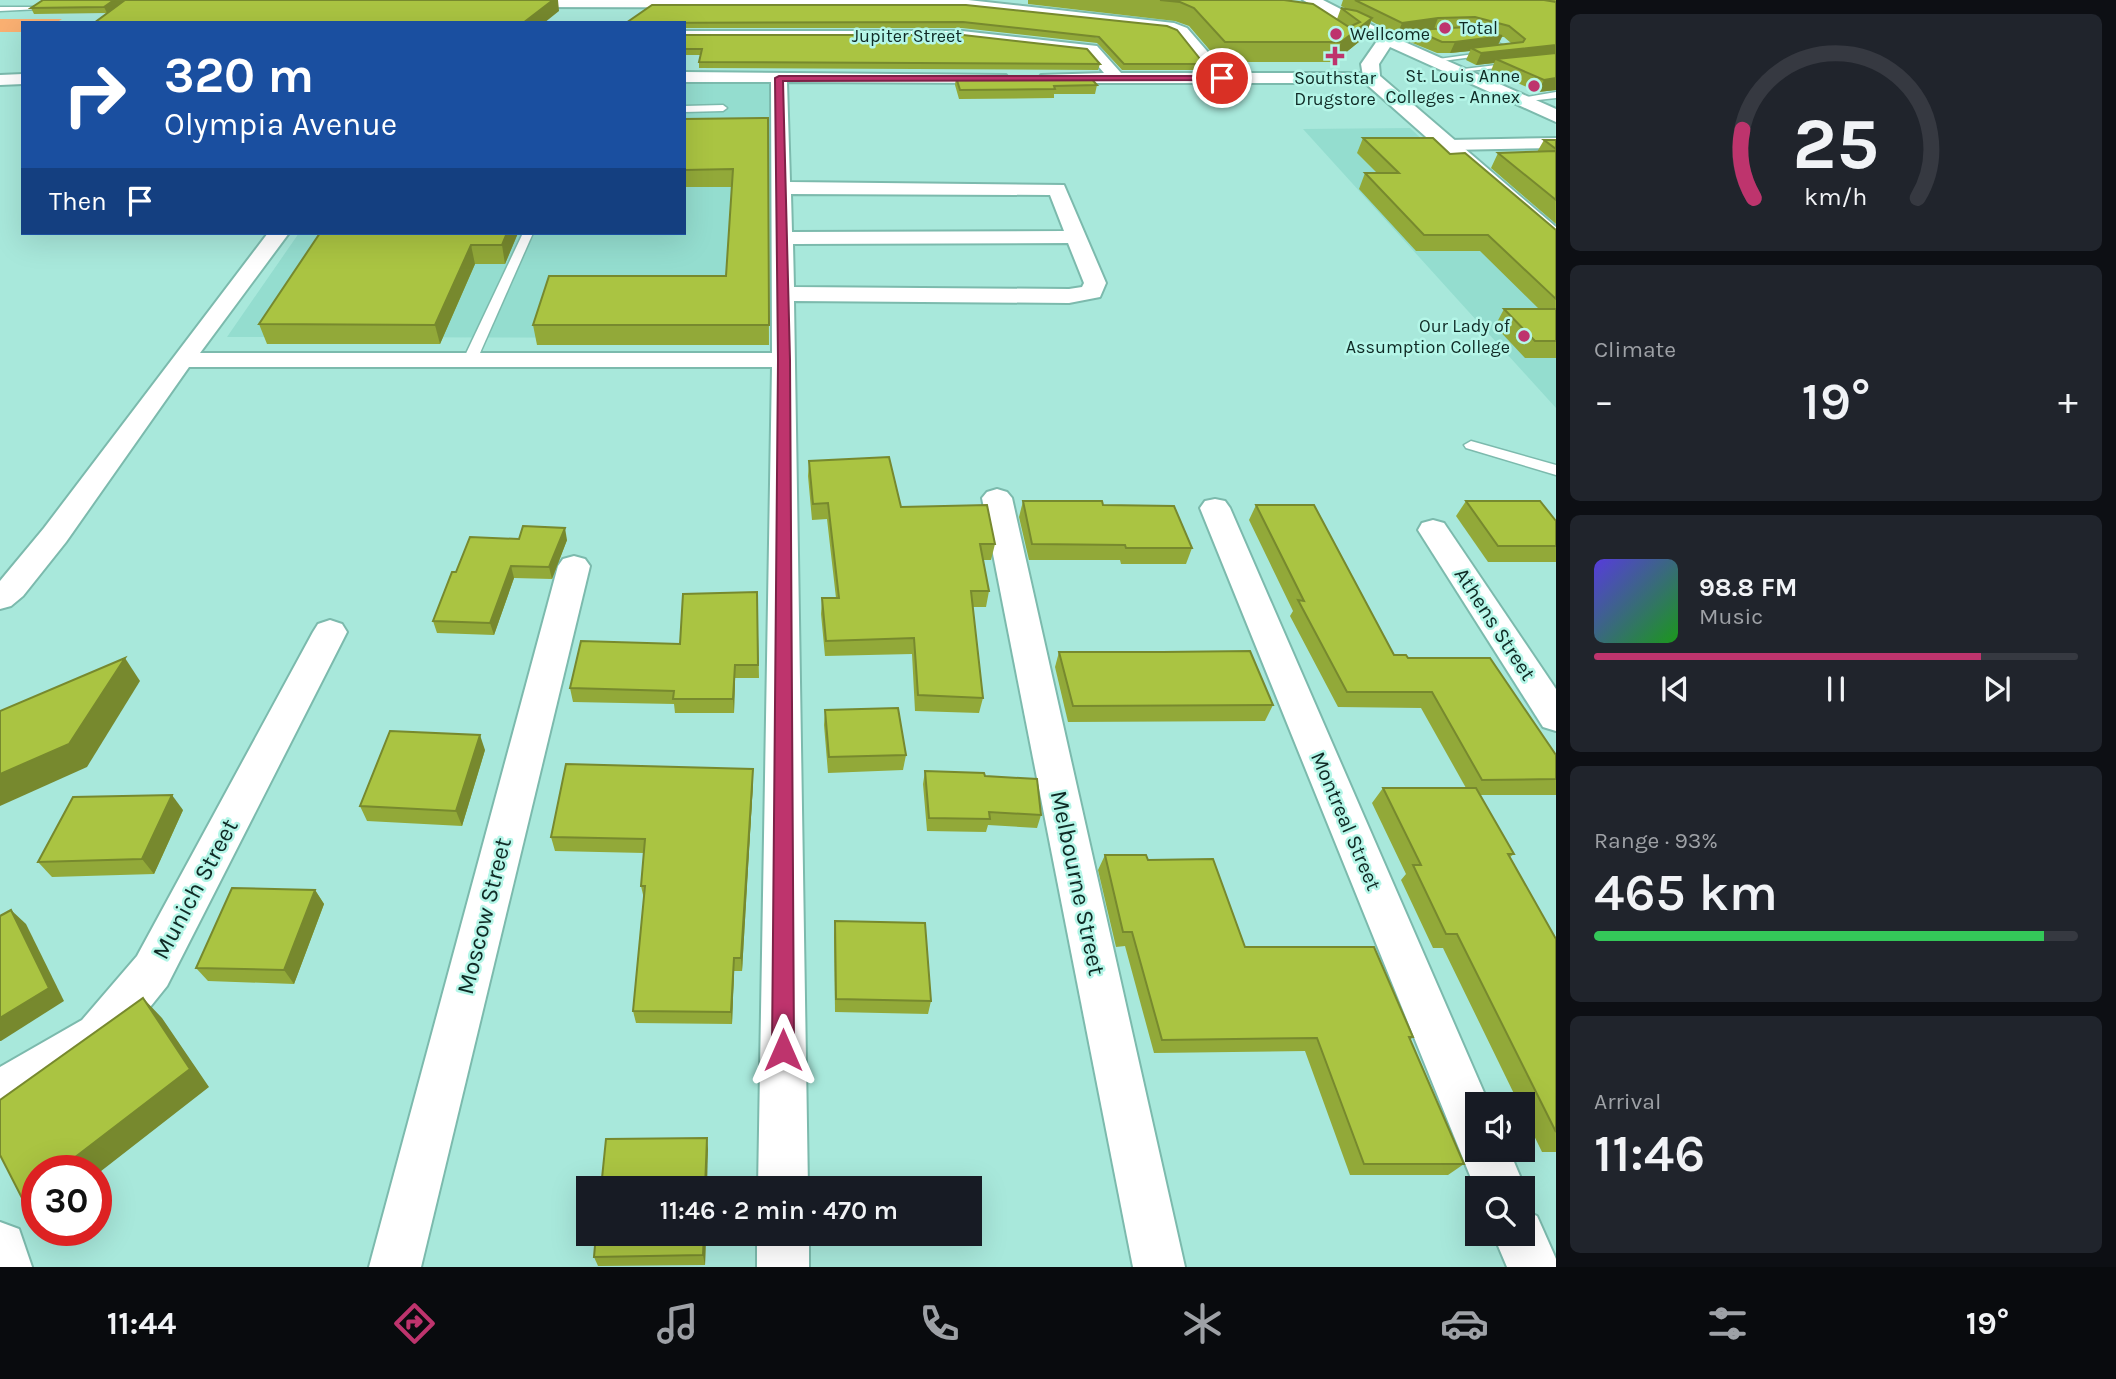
<!DOCTYPE html>
<meta charset="utf-8">
<style>
body{margin:0;font-family:Karla,sans-serif;background:#20242c;color:#f1f3f6;height:100vh;display:flex;flex-direction:column;font-size:26px;white-space:nowrap}
*{box-sizing:border-box;margin:0}
p{font-size:23px;color:#9ea1a6}
.icon{flex:none;width:38px;height:38px;fill:none;stroke:currentColor;stroke-width:2;stroke-linecap:round;stroke-linejoin:round}
.map{position:relative;flex:1;overflow:hidden}
.side{display:flex;flex-direction:column;gap:14px;padding:14px;background:#0d0f14;width:560px}
.side>*{flex:none}
.guide{position:absolute;left:21px;top:21px;width:665px;height:214px;border-radius:0px;box-shadow:0 7px 28px #0002;background:#1a4fa0;color:#fff;overflow:hidden}
.fabs{position:absolute;left:1465px;top:1092px;display:grid;gap:14px}
.fabs a{display:grid;place-items:center;width:70px;height:70px;border-radius:0px;background:#171b24;box-shadow:0 7px 28px #0002;font-size:35px}
.speed{position:absolute;left:21px;top:1155px;display:flex;gap:14px;font-size:35px;font-weight:700;text-align:center}
.speed>*{display:grid;place-content:center;width:91px;height:91px;border-radius:50%;background:#171b24;box-shadow:0 7px 28px #0002;line-height:1}
.speed .limit{border:10px solid #d22;background:#fff;color:#111}
.pin{position:absolute;display:grid;place-items:center;width:60px;height:60px;color:#fff;margin:-30px;border:4px solid #fff;border-radius:50%;box-shadow:0 2px 7px #0007}
.me{position:absolute;width:77px;margin:-38px;rotate:0deg;stroke-linejoin:round;filter:drop-shadow(0 0 5px #0008)}
.turn{display:flex;align-items:center;gap:24px;height:147px;padding:0 28px;font-size:32px}
.turn .icon{width:91px;height:91px;stroke-width:2.5}
.turn b{display:block;font-size:49px;line-height:60px}
.then{display:flex;align-items:center;height:66px;padding:0 28px;background:#0003;gap:14px;font-size:26px}
.big{font-size:52px;font-weight:600;line-height:1.1}
.side .widget{flex:1;display:flex;flex-direction:column;justify-content:center;gap:10px;min-width:0;padding:0 24px;border-radius:10px;background:#20242c}
.side .dial{align-items:center;gap:0}
.dial svg{height:182px;overflow:visible;fill:none;stroke:#363941;stroke-width:7;stroke-linecap:round;text-anchor:middle}
.dial text{fill:#f1f3f6;stroke:none}
.song{display:flex;align-items:center;gap:21px}
.cover{width:84px;height:84px;border-radius:10px;background:linear-gradient(135deg,hsl(250 70% 55%),hsl(120 70% 35%))}
.played{height:7px;border-radius:4px;background:linear-gradient(90deg,#be346d 80%,#363941 80%)}
.keys{display:flex;justify-content:space-around;direction:ltr}
.heat{display:flex;justify-content:space-between;align-items:center;font-size:38px;direction:ltr}
.charge{height:10px;border-radius:5px;background:linear-gradient(90deg,#34c759 93%,#363941 0)}
.trip{position:absolute;left:576px;top:1176px;width:406px;height:70px;border-radius:0px;background:#171b24;box-shadow:0 7px 28px #0002;font-weight:600;line-height:70px;text-align:center}
.tabs{display:flex;height:112px;justify-content:space-around;align-items:center;background:#090b0e;color:#9ea1a6}
.tabs .icon{width:49px;height:49px}
.tabs .selected{color:#be346d}
.tabs b{font-size:32px;color:#f1f3f6}
main{display:flex;flex:1;min-height:0}
.map>svg:first-child{display:block}
.built{fill:#94ddcf}
.green{fill:#fab072}
.lines{fill:none;stroke-linecap:round;stroke-linejoin:round}
.lane-casing{stroke:#7cbaad;stroke-width:3}
.street-casing{stroke:#7cbaad;stroke-width:4}
.secondary-casing{stroke:#7cbaad;stroke-width:4}
.lane{fill:#fff;fill-rule:evenodd}
.street{fill:#fff;fill-rule:evenodd}
.secondary{fill:#fff;fill-rule:evenodd}
.wall{fill:#92a939;fill-rule:evenodd}
.shaded-wall{fill:#77892e}
.building{fill:#aac442;stroke:#77892e;stroke-width:2}
.route{fill:#be346d;stroke:#7c2247;stroke-width:2}
.poi-dot{fill:#be346d;stroke:#b5f6e8;stroke-width:2.5}
.labels{text-anchor:middle;dominant-baseline:central;stroke-width:5;stroke-linejoin:round;paint-order:stroke}
.far-poi-label{font-size:18px;fill:#0f2a25;stroke:#b5f6e8;text-anchor:start}
.far-street-label{font-size:18px;fill:#0f2a25;stroke:#b5f6e8}
.street-label{font-size:21px;fill:#0f2a25;stroke:#b5f6e8}
.near-street-label{font-size:24px;fill:#0f2a25;stroke:#b5f6e8}
</style>
<main>
<div class="map">
<svg width="1556" height="1267" viewBox="0 0 1556 1267">
<rect width="100%" height="100%" fill="#a8e8db"/>
<g class="built">
<polygon points="684,79 773,79 765,338 227,337 299,233 684,233"/>
<polygon points="1410,128 1556,265 1556,408 1303,129"/>
</g>
<polygon class="green" points="0,19 62,19 56,23 23,23 23,32 0,32"/>
<g class="lines">
<defs>
<g id="lane">
<polygon points="0,7 36,7 40,9 0,11"/>
<polygon points="1434,33 1437,37 1386,42 1382,40"/>
<polygon points="1473,33 1517,51 1435,62 1431,60 1503,50 1473,37"/>
<polygon points="1556,58 1556,62 1459,72 1455,70"/>
<polygon points="1556,92 1556,98 1520,102 1516,99"/>
<polygon points="684,106 723,105 727,108 723,111 684,112"/>
<polygon points="523,233 533,233 476,362 469,366 464,365 462,362"/>
<polygon points="1471,441 1556,465 1556,475 1466,448 1464,445"/>
</g>
<g id="street">
<polygon points="508,0 968,0 1174,23 1187,28 1226,73 1371,73 1379,78 1371,83 1047,83 1041,81 1039,78 1041,75 1104,73 1087,53 962,39 684,39 684,31 962,31 1097,46 1121,73 1210,73 1177,34 1166,30 965,8 512,7 505,3"/>
<path d="M684,72l322,3 2,3 -2,3 -6,2 -213,-1 3,100 274,3 42,98 -6,14 -31,6 -275,-2 14,887h-50l14,-821h-583l-123,175 -43,54 -12,10 -11,3v-28l44,-53 224,-295h21l-89,120h572l-1,-271h-87zM791,194l259,1 14,36 -272,1zM1068,243l16,40 -2,4 -13,2 -275,-2 -1,-43z"/>
<polygon points="23,74 23,84 0,85 0,75"/>
<polygon points="1556,138 1556,148 1449,150 1440,145 1449,140"/>
<polygon points="997,489 1007,492 1012,498 1185,1267 1133,1267 982,498 987,492"/>
<polygon points="1215,499 1225,501 1230,508 1489,1104 1477,1104 1477,1150 1509,1150 1525,1188 1522,1195 1522,1188 1477,1188 1477,1193 1200,508 1205,501"/>
<polygon points="1433,520 1444,523 1556,689 1556,731 1543,727 1418,530 1422,523"/>
<polygon points="574,556 585,559 590,566 421,1267 369,1267 558,566 563,559"/>
<polygon points="330,620 342,624 347,632 167,986 114,1052 17,1111 0,1118 0,1067 82,1020 137,956 313,632 318,624"/>
<polygon points="1522,1209 1537,1216 1556,1259 1556,1267 1507,1267 1493,1234 1522,1234"/>
<polygon points="0,1222 19,1229 32,1267 0,1267"/>
<rect x="757" y="1234" width="52" height="33"/>
</g>
<polygon id="secondary" points="1303,0 1323,0 1407,43 1556,109 1556,122 1390,47 1379,64 1380,76 1556,227 1556,246 1547,244 1364,82 1361,64 1377,41"/>
</defs>
<use href="#lane" class="lane-casing"/>
<use href="#street" class="street-casing"/>
<use href="#secondary" class="secondary-casing"/>
<use href="#lane" class="lane"/>
<use href="#street" class="street"/>
<use href="#secondary" class="secondary"/>
</g>
<g class="wall">
<polygon points="125,0 107,13 34,14 31,8"/>
<path d="M1028,0h256l53,19 4,-11 6,1 -6,-3 2,-6h213v90l-18,2 -47,-21 3,-8 -18,2 -10,-5 4,-9 -20,2h-13l-27,-11 4,-10 -17,3 -26,-14 -6,16 -31,25h-114l-31,-36 -14,-5 -147,-17zM1502,37h2l7,6 -13,2z"/>
<polygon points="966,5 1204,64 1202,70 1122,70 1097,43 962,28 684,28 684,23 626,23"/>
<polygon points="684,35 1100,64 1098,70 699,68 699,62 701,55 684,55"/>
<polygon points="956,77 1097,85 1095,94 1054,94 1054,98 959,99 955,85"/>
<polygon points="768,118 769,345 537,345 533,325 726,276 732,187 684,187 684,119"/>
<polygon points="1363,138 1450,154 1556,230 1556,358 1525,358 1495,326 1504,309 1539,309 1480,251 1416,251 1359,189 1365,173 1377,173 1357,153"/>
<polygon points="1544,140 1556,140 1556,224 1491,168 1498,153 1537,152"/>
<polygon points="320,233 518,233 505,264 475,264 440,344 267,344 259,324"/>
<polygon points="809,461 901,507 995,544 991,560 983,560 989,591 986,607 973,607 983,698 979,713 915,711 912,654 825,656 821,614 822,598 836,598 827,519 812,520 808,476"/>
<polygon points="1023,501 1103,505 1192,548 1186,564 1121,564 1120,560 1029,560 1019,517"/>
<polygon points="1466,501 1556,521 1556,562 1488,562 1456,516"/>
<polygon points="1256,505 1394,655 1408,658 1556,755 1556,795 1480,795 1514,854 1510,857 1556,939 1556,1152 1542,1152 1522,1111 1522,1104 1519,1104 1443,948 1433,948 1401,880 1406,874 1372,803 1383,788 1466,788 1421,708 1338,707 1290,616 1293,611 1249,520"/>
<polygon points="519,539 567,540 552,579 514,578 494,635 437,633 433,621 456,572"/>
<polygon points="757,592 759,678 735,678 734,713 675,713 674,704 573,702 570,688 680,644"/>
<polygon points="1059,652 1273,705 1265,721 1068,722 1055,667"/>
<polygon points="825,710 906,755 903,770 828,773 824,725"/>
<polygon points="485,750 462,826 367,821 360,806"/>
<polygon points="925,771 985,776 1041,815 1037,828 988,825 986,832 927,831 923,784"/>
<polygon points="753,783 742,971 734,971 732,1024 636,1023 633,1011 644,899 641,886 644,853 555,851 551,837"/>
<polygon points="183,810 154,874 52,877 38,862"/>
<polygon points="1105,855 1148,860 1245,947 1413,1037 1410,1040 1464,1164 1448,1175 1350,1175 1305,1051 1154,1053 1125,946 1116,947 1098,870"/>
<polygon points="315,890 324,904 294,984 208,981 196,968"/>
<polygon points="835,921 931,1001 928,1014 835,1012 834,936"/>
<polygon points="706,1234 705,1265 598,1266 594,1257"/>
</g>
<g class="shaded-wall">
<polygon points="114,0 125,0 107,13 104,7"/>
<polygon points="553,0 558,0 559,11 544,23 523,23"/>
<polygon points="1372,18 1365,37 1334,62 1341,42"/>
<polygon points="1438,18 1434,29 1415,30 1414,32 1397,35 1402,23"/>
<polygon points="1502,36 1497,47 1471,48 1470,51 1450,53 1455,42"/>
<polygon points="1556,45 1556,56 1496,59 1494,63 1476,65 1481,53"/>
<polygon points="1556,78 1556,90 1538,92 1544,80"/>
<polygon points="507,233 518,233 505,264 502,245"/>
<polygon points="471,245 475,264 440,344 435,325"/>
<polygon points="565,528 567,540 552,579 549,567"/>
<polygon points="511,566 514,578 494,635 490,623"/>
<polygon points="125,658 140,681 87,767 0,806 0,774"/>
<polygon points="735,665 735,678 734,713 733,699"/>
<polygon points="480,735 485,750 462,826 456,811"/>
<polygon points="753,769 753,783 742,971 741,958"/>
<polygon points="172,795 183,810 154,874 142,859"/>
<polygon points="315,890 324,904 294,984 284,970"/>
<polygon points="11,910 26,924 64,1001 1,1041 0,1041 0,1018"/>
<polygon points="734,958 734,971 732,1024 731,1012"/>
<polygon points="143,998 162,1018 209,1087 96,1175 96,1171 57,1171"/>
<polygon points="707,1138 708,1149 707,1188 705,1188"/>
<polygon points="37,1186 37,1207 22,1198"/>
<polygon points="704,1234 706,1234 705,1265 703,1255"/>
</g>
<g class="building">
<polygon points="43,0 114,0 104,7 31,8"/>
<polygon points="125,0 553,0 523,23 94,23"/>
<polygon points="1160,0 1284,0 1313,4 1349,27 1360,22 1341,8 1357,11 1372,18 1341,42 1225,42 1194,8 1180,2"/>
<polygon points="1355,0 1544,0 1556,2 1556,45 1481,53 1471,48 1523,42 1525,39 1509,26 1475,17 1438,18 1402,23"/>
<polygon points="652,5 966,5 1167,26 1177,30 1204,64 1124,64 1099,37 963,22 626,23"/>
<polygon points="1468,27 1502,36 1455,42 1442,42 1415,30"/>
<polygon points="684,35 963,35 1087,49 1100,64 699,62 702,49 684,49"/>
<polygon points="1556,53 1556,78 1544,80 1496,59"/>
<polygon points="956,77 1090,77 1097,85 1054,86 1055,89 960,90"/>
<polygon points="768,118 769,325 533,325 549,276 726,276 733,169 684,170 684,119"/>
<polygon points="1363,138 1433,138 1450,154 1465,153 1556,230 1556,299 1488,235 1424,235 1365,173 1399,173"/>
<polygon points="1544,140 1556,140 1556,149"/>
<polygon points="1556,151 1556,200 1498,153"/>
<polygon points="320,233 507,233 502,245 471,245 435,325 259,324"/>
<polygon points="1504,309 1556,309 1556,341 1535,341"/>
<polygon points="889,457 901,507 987,505 995,544 980,544 989,591 971,591 983,698 918,695 914,638 826,641 822,598 839,598 828,503 813,504 809,461"/>
<polygon points="1023,501 1102,501 1103,505 1174,506 1192,548 1126,548 1125,545 1032,544"/>
<polygon points="1466,501 1540,501 1556,521 1556,546 1498,546"/>
<polygon points="1256,505 1314,505 1394,655 1406,655 1408,658 1490,658 1556,755 1556,779 1482,780 1432,692 1347,692 1298,600 1304,601"/>
<polygon points="523,526 565,528 549,567 511,566 490,623 433,621 452,572 456,572 470,537 519,539"/>
<polygon points="757,592 758,665 735,665 733,699 673,699 674,691 570,688 581,641 680,644 683,594"/>
<polygon points="1250,651 1273,705 1073,706 1059,652 1163,652"/>
<polygon points="125,658 69,744 0,774 0,711"/>
<polygon points="898,708 906,755 829,757 825,710"/>
<polygon points="390,731 480,735 456,811 360,806"/>
<polygon points="566,764 753,769 741,958 734,958 731,1012 633,1011 645,886 641,886 645,839 551,837"/>
<polygon points="925,771 984,773 985,776 1037,779 1041,815 989,812 990,819 929,818"/>
<polygon points="1383,788 1476,788 1514,854 1508,854 1556,939 1556,1132 1457,934 1446,934 1413,865 1421,865"/>
<polygon points="172,795 142,859 38,862 73,797"/>
<polygon points="1105,855 1146,855 1148,860 1213,859 1245,947 1374,947 1413,1037 1409,1037 1464,1164 1364,1164 1317,1038 1162,1040 1132,932 1123,932"/>
<polygon points="232,888 315,890 284,970 196,968"/>
<polygon points="11,910 49,988 0,1018 0,916"/>
<polygon points="835,921 925,923 931,1001 836,999"/>
<polygon points="143,998 190,1069 57,1171 37,1171 37,1186 22,1198 0,1155 0,1100"/>
<polygon points="707,1138 705,1188 601,1188 606,1139"/>
<polygon points="596,1234 704,1234 703,1255 594,1257"/>
</g>
<polygon class="route" points="779,76 1222,76 1226,78 1222,80 783,81 790,360 794,1050 791,1058 783,1061 775,1058 772,1050 778,360 775,78"/>
<g class="poi-dot">
<circle cx="1445" cy="28" r="7"/>
<circle cx="1336" cy="34" r="7"/>
<path d="M1331.5 45.5h7v7h7v7h-7v7h-7v-7h-7v-7h7z"/>
<circle cx="1534" cy="86" r="7"/>
<circle cx="1524" cy="336" r="7"/>
</g>
<g class="labels">
<g class="far-poi-label">
<text x="1459" y="28">Total</text>
<text x="1350" y="34">Wellcome</text>
<text x="1520" y="76" text-anchor="end">St. Louis Anne<tspan x="1520" dy="21">Colleges - Annex</tspan></text>
<text x="1335" y="78" text-anchor="middle">Southstar<tspan x="1335" dy="21">Drugstore</tspan></text>
<text x="1510" y="326" text-anchor="end">Our Lady of<tspan x="1510" dy="21">Assumption College</tspan></text>
</g>
<g class="far-street-label">
<text x="907" y="36">Jupiter Street</text>
</g>
<g class="street-label">
<text transform="translate(1495 624) rotate(57)">Athens Street</text>
<text transform="translate(1346 821) rotate(67)">Montreal Street</text>
</g>
<g class="near-street-label">
<text transform="translate(1078 883) rotate(78)">Melbourne Street</text>
<text transform="translate(195 889) rotate(-62)">Munich Street</text>
<text transform="translate(484 916) rotate(-76)">Moscow Street</text>
</g>
</g>
</svg>
<div class="fabs">
<a><svg class="icon" aria-label="sound" viewBox="0 0 24 24"><path d="M4 9h4l5-4v14l-5-4H4zM17 9q2 3 0 6"/></svg></a>
<a><svg class="icon" aria-label="search" viewBox="0 0 24 24"><circle cx="10" cy="10" r="6"/><path d="M15 15l6 6"/></svg></a>
</div>
<div class="speed"><div class="limit">30</div></div>
<div class="pin" style="left:1222px;top:78px;background:#d93025"><svg class="icon" aria-label="arrive" viewBox="0 0 24 24"><path d="M6 21V4h12l-3 4 3 4H6"/></svg></div>
<svg class="me" style="left:783px;top:1050px" viewBox="-20 -20 40 40"><path d="M0-17L14 15 0 8-14 15z" fill="#be346d" stroke="#fff" stroke-width="4"/></svg>
<div class="trip">11:46 · 2 min · 470 m</div>
<div class="guide">
<div class="turn"><svg class="icon" aria-label="right" viewBox="0 0 24 24"><path d="M7 20v-9h11M14 6l5 5-5 5"/></svg><div><b>320 m</b>Olympia Avenue</div></div>
<div class="then">Then<svg class="icon" aria-label="arrive" viewBox="0 0 24 24"><path d="M6 21V4h12l-3 4 3 4H6"/></svg></div>
</div>
</div>
<section class="side">
<div class="widget dial"><svg viewBox="0 0 100 80">
<path d="M14 69A42 42 0 1 1 86 69"/>
<path d="M14 69A42 42 0 0 1 9 39" stroke="#be346d"/>
<text x="50" y="56" font-size="32" font-weight="700">25</text>
<text x="50" y="72" font-size="11">km/h</text>
</svg></div>
<div class="widget"><p>Climate</p>
<div class="heat"><a>−</a><b class="big">19°</b><a>+</a></div>
</div>
<div class="widget">
<div class="song"><i class="cover"></i><div><b>98.8 FM</b><p>Music</p></div></div>
<div class="played"></div>
<div class="keys"><svg class="icon" aria-label="previous" viewBox="0 0 24 24"><path d="M18 5L8 12l10 7zM5 5v14"/></svg><svg class="icon" aria-label="pause" viewBox="0 0 24 24"><path d="M8 5v14M16 5v14"/></svg><svg class="icon" aria-label="next" viewBox="0 0 24 24"><path d="M6 5l10 7-10 7zM19 5v14"/></svg></div>
</div>
<div class="widget"><p>Range · 93%</p><b class="big">465 km</b><div class="charge"></div></div>
<div class="widget"><p>Arrival</p><b class="big">11:46</b></div>
</section>
</main>
<nav class="tabs">
<b>11:44</b>
<svg class="icon selected" aria-label="directions" viewBox="0 0 24 24"><path d="M12 3l9 9-9 9-9-9zM9 14v-3h6M13 9l2 2-2 2"/></svg>
<svg class="icon" aria-label="music" viewBox="0 0 24 24"><path d="M9 18V5l10-2v13"/><circle cx="6" cy="18" r="3"/><circle cx="16" cy="16" r="3"/></svg>
<svg class="icon" aria-label="phone" viewBox="0 0 24 24"><path d="M5 4h4l2 5-3 2q2 4 5 5l2-3 5 2v4C11 20 4 13 5 4z"/></svg>
<svg class="icon" aria-label="climate" viewBox="0 0 24 24"><path d="M12 3v18M4 7l16 10M4 17L20 7"/></svg>
<svg class="icon" aria-label="car" viewBox="0 0 24 24"><path d="M5 17H2v-5l4-1 3-4h7l3 4 3 1v5h-3M9 17h6M6 11h13"/><circle cx="7" cy="17" r="2"/><circle cx="17" cy="17" r="2"/></svg>
<svg class="icon" aria-label="filters" viewBox="0 0 24 24"><path d="M4 7h16M4 17h16"/><circle cx="9" cy="7" r="2"/><circle cx="15" cy="17" r="2"/></svg>
<b>19°</b>
</nav>
